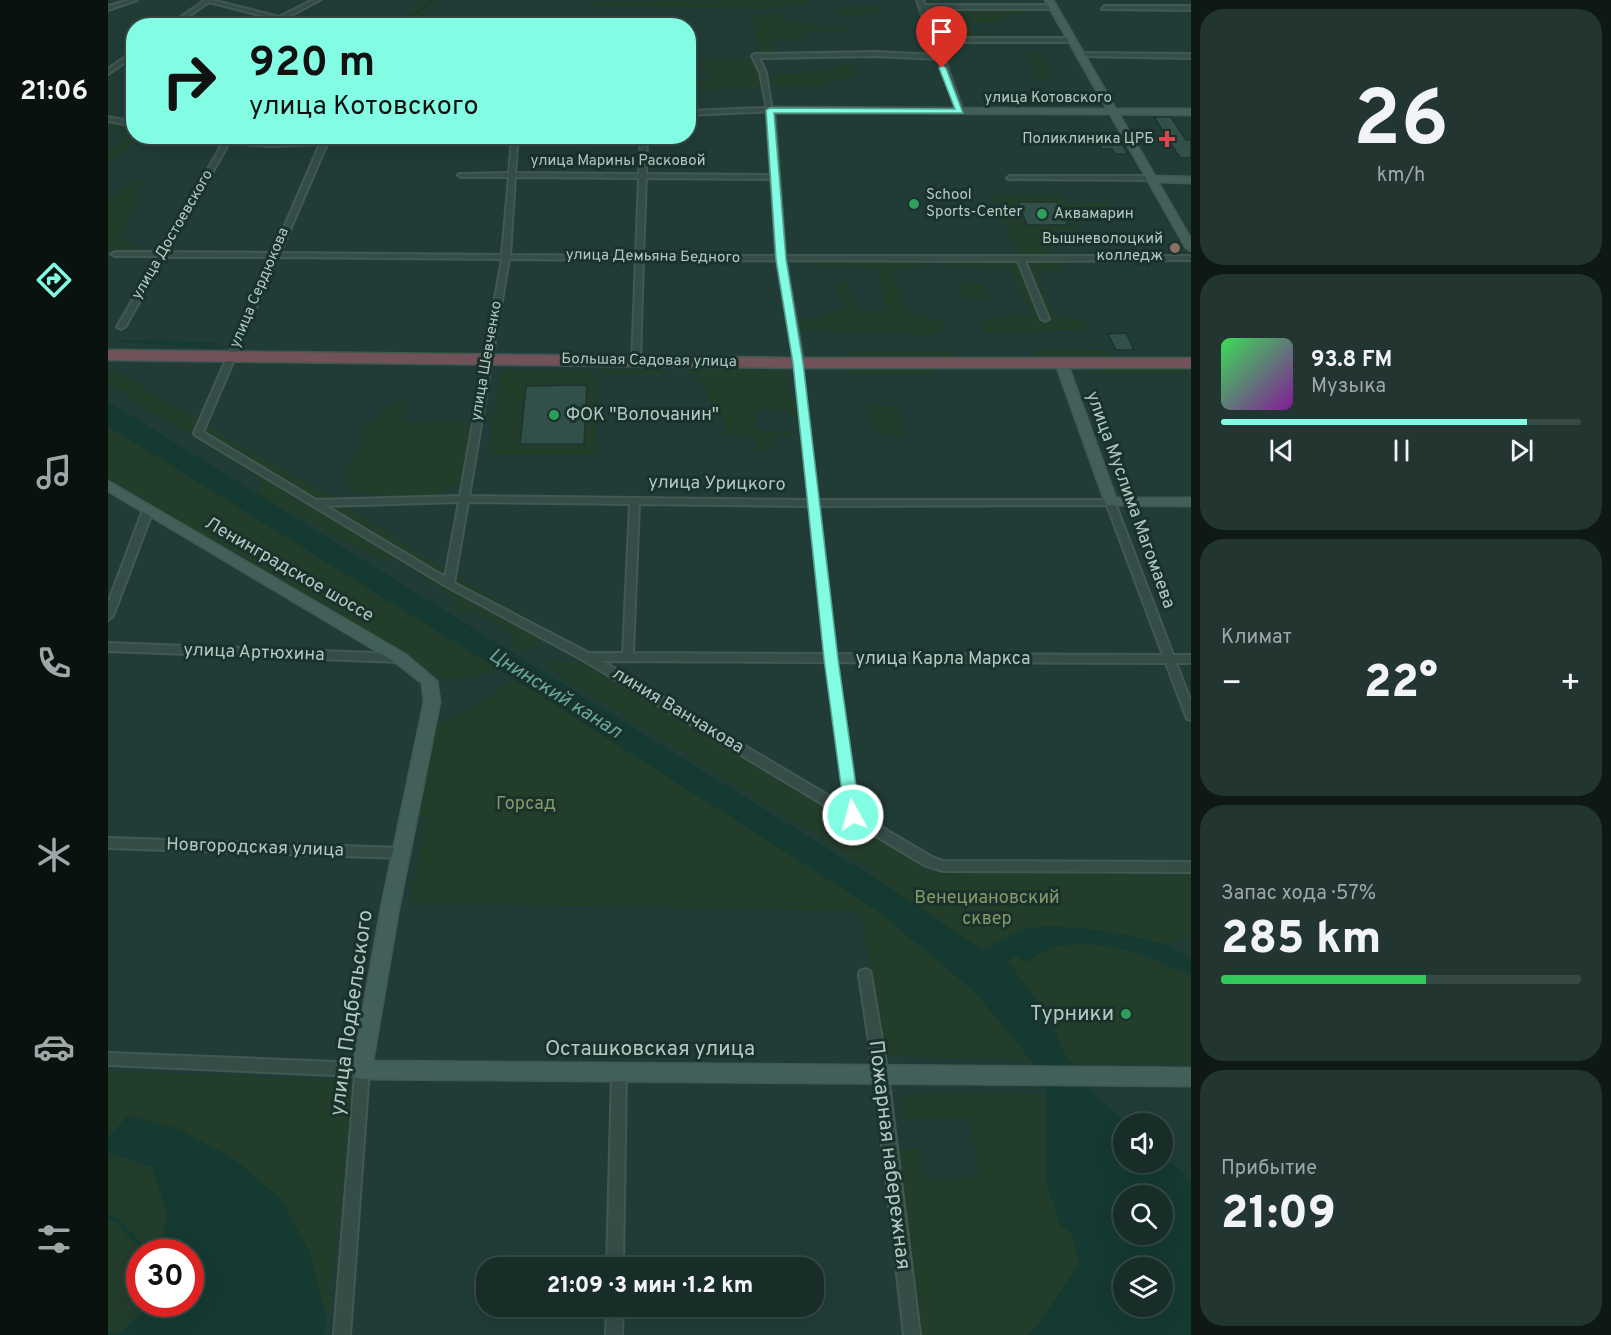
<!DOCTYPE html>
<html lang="ru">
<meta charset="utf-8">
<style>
body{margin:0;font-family:Overpass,sans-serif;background:#223530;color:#f1f3f6;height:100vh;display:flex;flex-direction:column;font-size:22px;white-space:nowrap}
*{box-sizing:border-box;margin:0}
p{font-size:20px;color:#9fa8a8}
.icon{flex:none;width:33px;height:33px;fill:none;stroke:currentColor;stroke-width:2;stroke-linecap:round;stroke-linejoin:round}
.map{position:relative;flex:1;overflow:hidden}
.details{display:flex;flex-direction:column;gap:9px;padding:9px;background:#0e1916;width:420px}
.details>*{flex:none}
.banner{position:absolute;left:18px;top:18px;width:570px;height:126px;border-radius:24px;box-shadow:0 6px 24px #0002,0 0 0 2px #374945;background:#82fce3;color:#111;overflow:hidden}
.controls{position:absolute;left:1005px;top:1113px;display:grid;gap:12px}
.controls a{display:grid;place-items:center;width:60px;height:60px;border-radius:50%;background:#192d28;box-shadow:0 6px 24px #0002,0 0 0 2px #374945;font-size:30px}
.speed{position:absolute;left:18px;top:1239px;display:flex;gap:12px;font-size:30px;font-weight:700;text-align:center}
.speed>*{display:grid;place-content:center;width:78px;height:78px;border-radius:50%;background:#192d28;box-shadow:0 6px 24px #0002,0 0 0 2px #374945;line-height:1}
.speed .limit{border:9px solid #d22;background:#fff;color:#111}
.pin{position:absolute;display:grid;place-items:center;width:51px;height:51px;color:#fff;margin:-62px -26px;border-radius:50% 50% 50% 0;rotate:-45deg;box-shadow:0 0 6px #0007}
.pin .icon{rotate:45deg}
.me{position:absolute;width:66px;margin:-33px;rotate:353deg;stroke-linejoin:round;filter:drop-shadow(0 0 4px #0008)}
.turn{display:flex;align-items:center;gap:21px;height:126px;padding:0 24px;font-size:27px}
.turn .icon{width:78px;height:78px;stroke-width:2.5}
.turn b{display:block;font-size:42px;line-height:51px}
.big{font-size:45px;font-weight:800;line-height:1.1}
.details .card{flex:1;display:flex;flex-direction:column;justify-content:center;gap:9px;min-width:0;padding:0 21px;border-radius:24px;background:#223530}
.details .dial{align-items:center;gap:0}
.dial b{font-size:78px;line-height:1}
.song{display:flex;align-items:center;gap:18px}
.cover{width:72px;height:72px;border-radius:9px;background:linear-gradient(135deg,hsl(130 70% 55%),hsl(290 70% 35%))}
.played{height:6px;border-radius:3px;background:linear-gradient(90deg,#82fce3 85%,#374945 85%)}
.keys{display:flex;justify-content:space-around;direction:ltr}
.heat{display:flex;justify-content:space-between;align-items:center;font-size:33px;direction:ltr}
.charge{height:9px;border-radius:4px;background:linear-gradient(90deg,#34c759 57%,#374945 0)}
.trip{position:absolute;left:368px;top:1257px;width:348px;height:60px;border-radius:24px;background:#192d28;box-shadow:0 6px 24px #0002,0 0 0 2px #374945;font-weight:800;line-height:60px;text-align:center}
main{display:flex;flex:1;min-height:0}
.tab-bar{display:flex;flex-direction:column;width:108px;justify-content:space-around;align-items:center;background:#0a1210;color:#9fa8a8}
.tab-bar .icon{width:42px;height:42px}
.tab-bar .current{color:#82fce3}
.tab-bar b{font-size:27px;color:#f1f3f6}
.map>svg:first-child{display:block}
.green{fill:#233d2b}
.water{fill:#153a31;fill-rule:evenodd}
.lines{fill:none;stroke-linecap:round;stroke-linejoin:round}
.stream-far2{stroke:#153a31;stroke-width:1.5}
.stream-far1{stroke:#153a31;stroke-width:2}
.stream{stroke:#153a31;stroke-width:4}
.building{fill:#305049;stroke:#1d332e;stroke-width:1.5}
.street-casing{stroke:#425853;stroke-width:4}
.secondary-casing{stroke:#425853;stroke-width:3}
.highway-casing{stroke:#415752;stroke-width:3}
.street{fill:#354c47;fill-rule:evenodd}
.secondary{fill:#435f5a;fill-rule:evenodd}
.highway{fill:#725259;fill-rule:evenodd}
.route{fill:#82fce3;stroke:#54a494;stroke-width:1.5}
.health-dot{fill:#e0444e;stroke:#1b312c;stroke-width:2}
.leisure-dot{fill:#2e9e5b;stroke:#1b312c;stroke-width:2}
.education-dot{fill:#8d6e63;stroke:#1b312c;stroke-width:2}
.labels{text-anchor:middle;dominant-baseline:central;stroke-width:6;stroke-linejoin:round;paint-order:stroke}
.far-street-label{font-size:15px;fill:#b1c8c3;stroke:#1b312c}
.far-poi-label{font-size:15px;fill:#b1c8c3;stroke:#1b312c;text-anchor:end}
.poi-label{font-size:18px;fill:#b1c8c3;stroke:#1b312c;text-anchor:start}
.street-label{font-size:18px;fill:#b1c8c3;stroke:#1b312c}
.park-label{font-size:18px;fill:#859a67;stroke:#1b312c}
.water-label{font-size:20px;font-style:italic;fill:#68a899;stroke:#1b312c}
.near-street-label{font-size:21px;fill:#b1c8c3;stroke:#1b312c}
.near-poi-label{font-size:21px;fill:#b1c8c3;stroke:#1b312c;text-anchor:end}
</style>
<main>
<nav class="tab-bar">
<b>21:06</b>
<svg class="icon current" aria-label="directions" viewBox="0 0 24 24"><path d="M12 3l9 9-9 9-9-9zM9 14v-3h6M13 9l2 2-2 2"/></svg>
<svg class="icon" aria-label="music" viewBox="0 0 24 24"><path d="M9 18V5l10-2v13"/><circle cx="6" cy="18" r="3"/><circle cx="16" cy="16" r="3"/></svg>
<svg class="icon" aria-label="phone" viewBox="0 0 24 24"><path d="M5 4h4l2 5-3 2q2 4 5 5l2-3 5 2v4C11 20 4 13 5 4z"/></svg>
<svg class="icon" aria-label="climate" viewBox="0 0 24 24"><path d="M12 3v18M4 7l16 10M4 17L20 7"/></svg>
<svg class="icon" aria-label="car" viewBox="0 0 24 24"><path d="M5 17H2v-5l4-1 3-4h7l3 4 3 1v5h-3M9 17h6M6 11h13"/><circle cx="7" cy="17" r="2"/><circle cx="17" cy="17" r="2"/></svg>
<svg class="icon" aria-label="filters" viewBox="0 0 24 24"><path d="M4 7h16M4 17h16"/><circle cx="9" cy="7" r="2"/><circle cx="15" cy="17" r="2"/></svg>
</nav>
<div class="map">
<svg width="1083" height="1335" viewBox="0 0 1083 1335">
<rect width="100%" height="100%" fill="#213c36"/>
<g class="green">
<polygon points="316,0 332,0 316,15 345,25 318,25 293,19"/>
<polygon points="700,0 700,3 652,9 478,6 490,2"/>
<path d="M727,7h47l1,3c-18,4 -28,10 -47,4z"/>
<polygon points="823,8 916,8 917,14 896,15 893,22 868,22 862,20 865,35 874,34 878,39 845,39 841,31 834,30 846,26 845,22 835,21 824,12"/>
<polygon points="672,12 677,17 678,22 701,23 717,29 734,25 739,28 737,33 700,32 696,41 669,40 665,42 665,54 654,55 650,51 645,17 650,14"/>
<polygon points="918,53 933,53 946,79 931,79"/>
<polygon points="648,58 653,86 581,91 581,84 601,81 604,78 589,63 602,59"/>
<path d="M742,60l6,12 -5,5 -23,5 -4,5h-49l-4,-6 3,-6c23,-1 58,-2 76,-15z"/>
<polygon points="0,121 25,126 26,136 31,137 0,163 0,151 19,135 16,129 0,126"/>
<polygon points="27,182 39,183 27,191 29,202 13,239 27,245 25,252 6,252 0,257 0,200"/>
<polygon points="886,195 956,195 960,204 1001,203 1007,213 964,213 972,230 934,230 945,255 909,255"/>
<path d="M701,260l111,1 7,3 -3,3 -22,1 -9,5 1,4 12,36 37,8v8c-15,13 -38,3 -54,3 -32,0 -56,2 -88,-4l-4,-8 22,-2 25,-10 -2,-11h-5l-2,-15h14l2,19 10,11 25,1 -8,-44 -6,-2h-45l-23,-5z"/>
<polygon points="948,261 957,268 929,273 946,314 954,319 978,321 979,329 893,333 877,331 874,322 880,319 924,315 904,271 898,268 833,267 836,263 850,262"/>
<polygon points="850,284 876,284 881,298 855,298"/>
<polygon points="1000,350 1002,356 926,356 924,351"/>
<polygon points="740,352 847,352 849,356 741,357"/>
<polygon points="0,369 28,383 149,455 226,498 326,563 433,626 433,637 427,647 405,651 403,634 394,625 369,612 359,615 350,612 345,597 289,560 270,559 149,493 152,481 144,474 0,384"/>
<polygon points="492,369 558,370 559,375 499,375 491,373"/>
<polygon points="580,369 678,371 681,393 689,406 690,417 685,419 681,411 657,409 648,411 648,428 659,432 684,432 684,435 666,436 666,450 663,451 649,449 648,440 640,435 617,436 615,414 608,414 608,419 604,420 599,391 592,385 590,375 578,374 576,371"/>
<polygon points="984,369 1083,369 1083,373 985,373"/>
<polygon points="742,370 829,370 830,375 743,375"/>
<polygon points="393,371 479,371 491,377 487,454 380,454"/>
<path d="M287,402h14l-8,11 3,9 53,-1 15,7 -8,52c-29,24 -75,18 -109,11l-10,-12 1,-14 13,-10 7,-30z"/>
<polygon points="762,406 789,406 795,435 767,435"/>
<polygon points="0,426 392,671 339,680 0,480"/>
<polygon points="442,661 467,662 487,668 808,861 816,872 1083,875 1083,932 1060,946 986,931 916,930 874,949 767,878 773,876 443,670 438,663"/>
<polygon points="408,680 770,911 866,991 923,1060 779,1056 752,911 302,903 319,817 306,816 326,728"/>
<path d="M954,945c44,-4 91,12 129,31v87l-119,1 -9,-13 -12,-30 -44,-60 9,-5 11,6 10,-7z"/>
<polygon points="0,1071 245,1081 219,1320 200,1249 173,1199 124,1158 71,1129 20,1116 0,1137"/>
<polygon points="939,1094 938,1180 951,1223 964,1234 971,1264 932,1323 919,1335 813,1335 790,1148 811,1148 817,1180 872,1177 861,1118 796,1119 792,1095"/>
<polygon points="0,1153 44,1167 59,1212 53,1252 32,1252 32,1304 41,1304 11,1334 0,1330"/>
</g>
<g class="water">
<path d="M0,401l767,477 107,71c15,-5 28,-14 42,-19 27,-10 116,5 143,15 8,4 16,9 24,14v17c-46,-23 -119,-51 -164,-14l-11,-6 -8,5 43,60 12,30 31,43 33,29 -3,1v38h38l1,-7 28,26v154h-164l13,-13 39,-58 -7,-29 -13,-12 -13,-43 1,-86 -16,-34 -57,-69 -96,-80 -362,-231 -408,-254zM1016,1196h38v38h-38zM1016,1268h38v38h-38z"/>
<polygon points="20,1116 71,1129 124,1158 173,1199 200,1249 219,1320 216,1335 0,1335 0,1330 11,1334 41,1304 82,1304 82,1252 53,1252 59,1212 44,1167 0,1153 0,1137"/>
</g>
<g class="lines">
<polyline class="stream-far2" points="305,16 325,0"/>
<g class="stream-far1">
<polyline points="12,341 113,348"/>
<polyline points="33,341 109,344"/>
</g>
<polyline class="stream" points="0,1216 10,1222 39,1252"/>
</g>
<g class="building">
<polygon points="1046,117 1063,117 1078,140 1083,140 1083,158 1072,158"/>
<polygon points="990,141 1012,141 1020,154 1007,154 1004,149 994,149"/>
<polygon points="910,202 949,202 960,225 919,225"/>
<polygon points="1018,333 1026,350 1008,350 1000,334"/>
<polygon points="479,385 476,444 412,444 418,386"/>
</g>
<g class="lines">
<defs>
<g id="street">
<polygon points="21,0 29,0 0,10 0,6"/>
<polygon points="95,0 104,0 171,17 205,0 212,0 176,19 200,26 190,26 172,21 163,26 156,26 167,19 101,2 66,26 60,26 96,1"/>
<polygon points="809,0 815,0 817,5 944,5 947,7 944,9 818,9 829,38 964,38 967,40 964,42 830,42 855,111 852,113 849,111 830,59 768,56 651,58 658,73 664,111 580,115 580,111 659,108 652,73 644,56 647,54 768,52 829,55 822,40"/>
<polygon points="996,6 1083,6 1083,10 994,9"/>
<polygon points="26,51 26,56 0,74 0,69"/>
<polygon points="973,53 1083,54 1083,58 971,56 971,54"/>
<polygon points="0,117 26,122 26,126 0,121"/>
<path d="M83,136l81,6 135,-6 -80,8 -47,109 222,2 7,-78h-48l-3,-2 1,-1 50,-1 3,-37h6l-3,37 124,1 2,-38h6l-1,38 129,1 3,2 -3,2 -129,-1 -3,78h548v4l-166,1 24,58 -4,2 -4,-2 -23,-58 -375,-1 -3,101 -4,2 -4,-2 4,-101 -127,-1 -40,237 340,4 -15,-137 4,-2 4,2 16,137h296l59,155h18v8h-15l15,39v18l-4,-1 -1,-3 -20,-53 -329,-1 22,152 73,43 11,4 248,1v10l-248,-1 -19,-6 -341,-205 -137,-74 -251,-151 -1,-2 77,-176h-106l-40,70 -4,2 -4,-2 41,-71h-43l-4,-2 4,-2h45l63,-109zM121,143l43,3 48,-2 -47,109 -106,-1zM407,177l124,1 -3,78 -126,-1zM170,257l224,2 -42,237 -144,4 -113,-68zM351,502l-14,75 -119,-71zM360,502l162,2 -7,149h-34l-135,-70zM531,504l170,2 16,148 -192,-1zM999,505l56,150 -327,-1 -17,-148zM494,661l224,1 20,144z"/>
<polygon points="902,176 1043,176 1046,178 1043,180 900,179 899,178"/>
<polygon points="40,507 45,510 5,616 0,620 0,603 35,510"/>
<polygon points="0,643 292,654 297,658 292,662 0,651"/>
<polygon points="0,838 293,848 297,849 299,853 297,857 293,858 0,848"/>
<polygon points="757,969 762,971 763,975 780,1075 812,1335 796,1335 766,1075 751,975 752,971"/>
<polygon points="0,1053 254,1063 259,1065 261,1070 242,1335 226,1335 247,1076 0,1065"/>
<polygon points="511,1065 516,1067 518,1072 515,1268 499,1268 504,1072 506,1067"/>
<polygon points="499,1306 515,1306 514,1335 498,1335"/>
</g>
<g id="secondary">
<polygon points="937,0 945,0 1008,109 1083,109 1083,115 1011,114 1047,176 1083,177 1083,183 1050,182 1083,239 1083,251 1078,248 1002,114 667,113 678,259 696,363 690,366 686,365 668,259 658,110 662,107 999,109"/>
<polygon points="953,359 959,362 1008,498 1083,498 1083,506 998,505 947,362"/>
<polygon points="0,481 297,654 329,681 332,702 291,908 265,1061 1083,1068 1083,1086 254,1079 247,1077 244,1070 273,908 316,702 314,683 287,662 0,491"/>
</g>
<polygon id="highway" points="0,350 690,358 1083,358 1083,368 690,368 0,360"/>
</defs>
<use href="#street" class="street-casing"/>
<use href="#secondary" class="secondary-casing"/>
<use href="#highway" class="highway-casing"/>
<use href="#street" class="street"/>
<use href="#secondary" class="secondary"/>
<use href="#highway" class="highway"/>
</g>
<polygon class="route" points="834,65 838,68 855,113 666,113 678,259 695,363 730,659 752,815 745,821 737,815 716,659 685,363 668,259 658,110 662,108 847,109 831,68"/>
<path class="health-dot" d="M1056 130h6v6h6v6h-6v6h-6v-6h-6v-6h6z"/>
<g class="leisure-dot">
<circle cx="806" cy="204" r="6"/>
<circle cx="934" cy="214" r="6"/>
<circle cx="446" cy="415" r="6"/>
<circle cx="1018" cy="1014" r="6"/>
</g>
<circle class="education-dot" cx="1067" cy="248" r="6"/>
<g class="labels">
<g class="far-street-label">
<text x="940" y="98">улица Котовского</text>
<text x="510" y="161">улица Марины Расковой</text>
<text transform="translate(65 235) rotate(-60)">улица Достоевского</text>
<text transform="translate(545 257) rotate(1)">улица Демьяна Бедного</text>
<text transform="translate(152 288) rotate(-67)">улица Сердюкова</text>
<text transform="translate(379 361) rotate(-80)">улица Шевченко</text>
<text transform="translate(541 361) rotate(1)">Большая Садовая улица</text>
</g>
<g class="far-poi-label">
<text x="1046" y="139">Поликлиника ЦРБ</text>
<text x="818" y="195" text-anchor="start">School<tspan x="818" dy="17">Sports-Center</tspan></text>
<text x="946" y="214" text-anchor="start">Аквамарин</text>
<text x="1055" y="239">Вышневолоцкий<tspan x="1055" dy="17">колледж</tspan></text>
</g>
<g class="poi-label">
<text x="458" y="415">ФОК "Волочанин"</text>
</g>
<g class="street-label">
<text transform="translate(609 484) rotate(1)">улица Урицкого</text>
<text transform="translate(1022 500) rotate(70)">улица Муслима Магомаева</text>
<text transform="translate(181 570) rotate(30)">Ленинградское шоссе</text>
<text transform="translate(146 653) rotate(2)">улица Артюхина</text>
<text x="835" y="659">улица Карла Маркса</text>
<text transform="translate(570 711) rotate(31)">линия Ванчакова</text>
<text transform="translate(147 848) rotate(2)">Новгородская улица</text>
</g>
<g class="park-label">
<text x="418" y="804">Горсад</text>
<text x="879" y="898">Венециановский<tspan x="879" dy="21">сквер</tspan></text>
</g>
<g class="water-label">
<text transform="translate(447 694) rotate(32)">Цнинский канал</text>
</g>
<g class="near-street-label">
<text transform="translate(244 1013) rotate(-82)">улица Подбельского</text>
<text x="542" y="1049">Осташковская улица</text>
<text transform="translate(781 1155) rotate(83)">Пожарная набережная</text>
</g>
<g class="near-poi-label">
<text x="1006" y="1014">Турники</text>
</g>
</g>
</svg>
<div class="controls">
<a><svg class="icon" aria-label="sound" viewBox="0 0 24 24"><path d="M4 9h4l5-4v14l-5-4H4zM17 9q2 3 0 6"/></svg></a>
<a><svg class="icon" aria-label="search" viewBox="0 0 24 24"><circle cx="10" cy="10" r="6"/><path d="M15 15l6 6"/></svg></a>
<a><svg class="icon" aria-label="layers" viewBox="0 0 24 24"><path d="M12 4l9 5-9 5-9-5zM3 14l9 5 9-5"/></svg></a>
</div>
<div class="speed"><div class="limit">30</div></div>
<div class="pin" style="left:834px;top:68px;background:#d93025"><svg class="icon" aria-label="arrive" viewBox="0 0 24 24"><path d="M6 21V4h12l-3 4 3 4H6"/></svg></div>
<svg class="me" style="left:745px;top:815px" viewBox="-20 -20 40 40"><circle r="17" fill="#82fce3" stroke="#fff" stroke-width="3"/><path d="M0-11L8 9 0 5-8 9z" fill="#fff"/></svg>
<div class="trip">21:09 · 3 мин · 1.2 km</div>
<div class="banner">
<div class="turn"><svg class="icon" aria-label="right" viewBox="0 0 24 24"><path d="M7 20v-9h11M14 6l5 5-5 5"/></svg><div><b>920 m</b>улица Котовского</div></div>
</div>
</div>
<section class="details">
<div class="card dial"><b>26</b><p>km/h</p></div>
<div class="card">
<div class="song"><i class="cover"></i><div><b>93.8 FM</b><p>Музыка</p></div></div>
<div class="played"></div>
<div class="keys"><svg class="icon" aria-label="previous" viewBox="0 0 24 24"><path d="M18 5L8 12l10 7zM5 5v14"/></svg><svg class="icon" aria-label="pause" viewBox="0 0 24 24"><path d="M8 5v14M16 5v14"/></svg><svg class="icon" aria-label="next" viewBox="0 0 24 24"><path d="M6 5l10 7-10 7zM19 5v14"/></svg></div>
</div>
<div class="card"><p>Климат</p>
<div class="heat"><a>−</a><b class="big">22°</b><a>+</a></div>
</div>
<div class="card"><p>Запас хода · 57%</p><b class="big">285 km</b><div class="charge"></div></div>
<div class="card"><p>Прибытие</p><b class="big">21:09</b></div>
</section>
</main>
